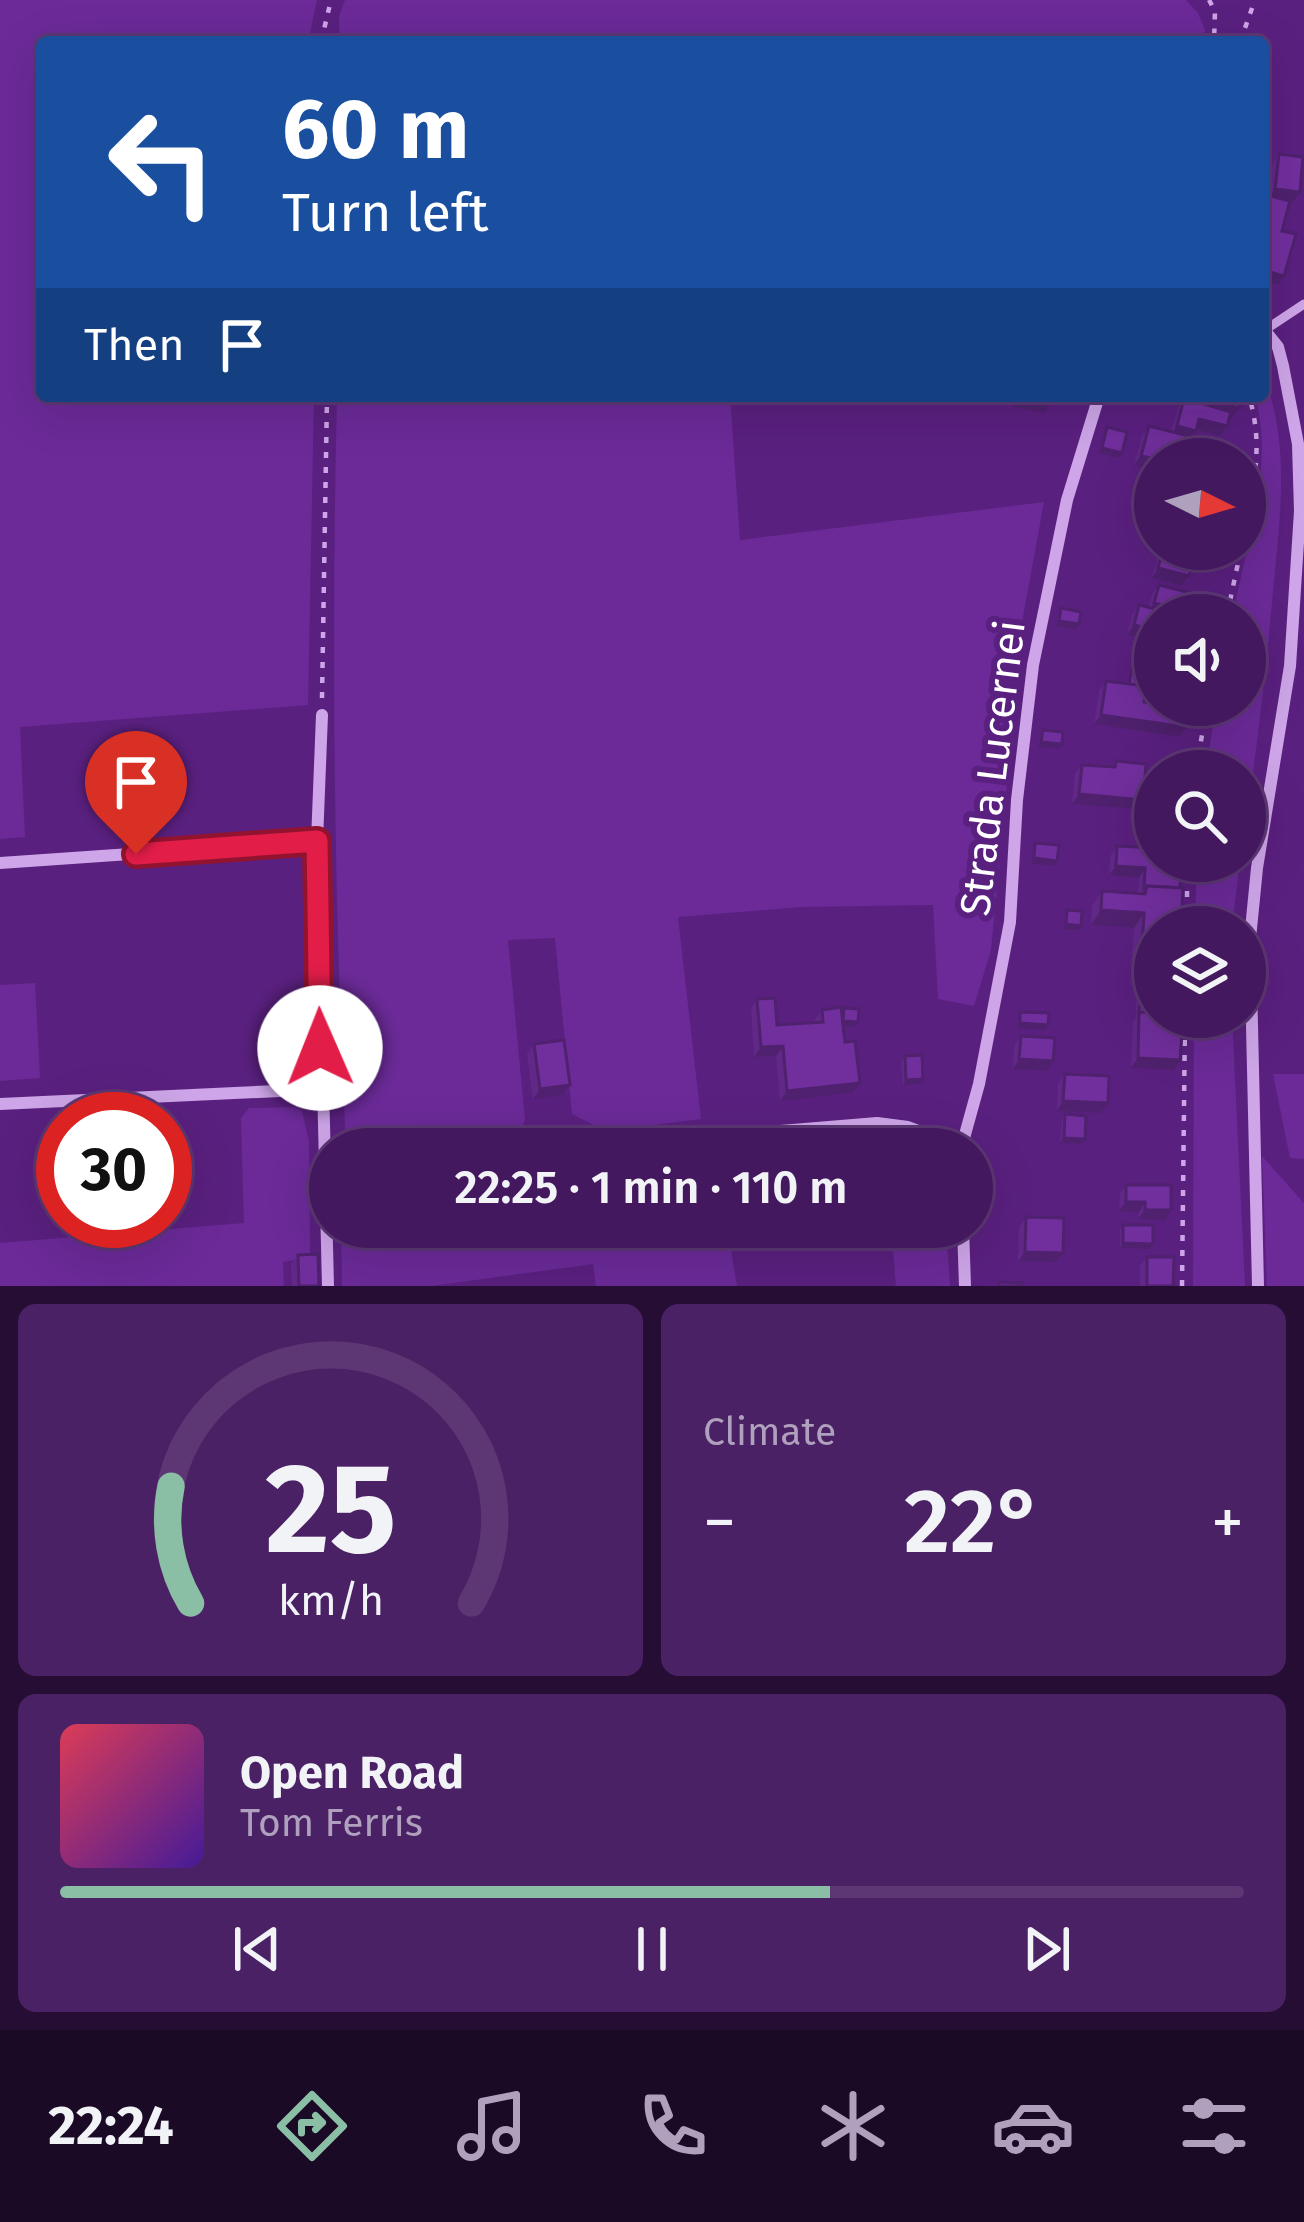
<!DOCTYPE html>
<meta charset="utf-8">
<style>
body{margin:0;font-family:"Fira Sans",sans-serif;background:#4b2165;color:#f1f3f6;height:100vh;display:flex;flex-direction:column;font-size:45px;white-space:nowrap}
*{box-sizing:border-box;margin:0}
p{font-size:39px;color:#afa0bd}
.icon{flex:none;width:66px;height:66px;fill:none;stroke:currentColor;stroke-width:2;stroke-linecap:round;stroke-linejoin:round}
.map{position:relative;height:1286px;overflow:hidden}
.drawer{display:flex;flex-direction:column;gap:18px;padding:18px;background:#250d34;flex:1}
.drawer>*{flex:none}
.guide{position:absolute;left:36px;top:36px;width:1233px;height:366px;border-radius:12px;box-shadow:0 12px 48px #0002,0 0 0 3px #5c3774;background:#1a4fa0;color:#fff;overflow:hidden}
.needle{width:78px;rotate:95deg}
.controls{position:absolute;left:1134px;top:438px;display:grid;gap:24px}
.controls a{display:grid;place-items:center;width:132px;height:132px;border-radius:50%;background:#44185f;box-shadow:0 12px 48px #0002,0 0 0 3px #5c3774;font-size:60px}
.speed{position:absolute;left:36px;top:1092px;display:flex;gap:24px;font-size:60px;font-weight:700;text-align:center}
.speed>*{display:grid;place-content:center;width:156px;height:156px;border-radius:50%;background:#44185f;box-shadow:0 12px 48px #0002,0 0 0 3px #5c3774;line-height:1}
.speed .limit{border:18px solid #d22;background:#fff;color:#111}
.pin{position:absolute;display:grid;place-items:center;width:102px;height:102px;color:#fff;margin:-123px -51px;border-radius:50% 50% 50% 0;rotate:-45deg;box-shadow:0 0 12px #0007}
.pin .icon{rotate:45deg}
.me{position:absolute;width:132px;margin:-66px;rotate:359deg;stroke-linejoin:round;filter:drop-shadow(0 0 9px #0008)}
.turn{display:flex;align-items:center;gap:42px;height:252px;padding:0 48px;font-size:54px}
.turn .icon{width:156px;height:156px;stroke-width:2.5}
.turn b{display:block;font-size:84px;line-height:102px}
.then{display:flex;align-items:center;height:114px;padding:0 48px;background:#0003;gap:24px;font-size:45px}
.big{font-size:90px;font-weight:600;line-height:1.1}
.drawer .widget{flex:1;display:flex;flex-direction:column;justify-content:center;gap:18px;min-width:0;padding:0 42px;border-radius:18px;background:#4b2165}
.drawer .dial{align-items:center;gap:0}
.dial svg{height:312px;overflow:visible;fill:none;stroke:#5c3774;stroke-width:7;stroke-linecap:round;text-anchor:middle}
.dial text{fill:#f1f3f6;stroke:none}
.song{display:flex;align-items:center;gap:36px}
.cover{width:144px;height:144px;border-radius:18px;background:linear-gradient(135deg,hsl(350 70% 55%),hsl(260 70% 35%))}
.played{height:12px;border-radius:6px;background:linear-gradient(90deg,#8abfa5 65%,#5c3774 65%)}
.keys{display:flex;justify-content:space-around;direction:ltr}
.heat{display:flex;justify-content:space-between;align-items:center;font-size:66px;direction:ltr}
.drawer .tiles{flex:1;display:grid;gap:18px;grid-template-columns:1fr 1fr}
.widget:last-child{grid-column:span 2}
.trip{position:absolute;left:309px;top:1128px;width:684px;height:120px;border-radius:60px;background:#44185f;box-shadow:0 12px 48px #0002,0 0 0 3px #5c3774;font-weight:600;line-height:120px;text-align:center}
.tabs{display:flex;height:192px;justify-content:space-around;align-items:center;background:#1b0a26;color:#afa0bd}
.tabs .icon{width:84px;height:84px}
.tabs .active{color:#8abfa5}
.tabs b{font-size:54px;color:#f1f3f6}
.map>svg:first-child{display:block}
.green{fill:#6b2a98}
.lines{fill:none;stroke-linecap:round;stroke-linejoin:round}
.path{stroke:#cda5e8;stroke-width:4.5;stroke-dasharray:6 9;stroke-linecap:butt}
.lane{stroke:#cda5e8;stroke-width:9}
.street{stroke:#cda5e8;stroke-width:12}
.wall{fill:#612887}
.shaded-wall{fill:#4f216e}
.building{fill:#712f9d;stroke:#4f216e;stroke-width:3}
.route-casing{stroke:#92132f;stroke-width:30}
.route{stroke:#e11d48;stroke-width:21}
.labels{text-anchor:middle;dominant-baseline:central;stroke-width:12;stroke-linejoin:round;paint-order:stroke}
.street-label{font-size:42px;fill:#fff;stroke:#5a207f}
</style>
<div class="map">
<svg width="1304" height="1286" viewBox="0 0 1304 1286">
<rect width="100%" height="100%" fill="#5a207f"/>
<g class="green">
<polygon points="0,0 317,0 308,42 42,42 42,396 314,396 308,705 20,727 25,837 0,839"/>
<polygon points="345,0 1186,0 1198,13 1205,30 1199,42 340,42 339,16"/>
<path d="M1263,374c28,71 17,142 10,217 -7,80 -16,158 -28,238v-58h-39l10,-66h29v-90h-12c13,-71 42,-147 22,-219h8z"/>
<path d="M337,396h393l10,144 304,-38 -21,115 -32,333 -17,56 -36,-7 -5,-94 -132,2 -123,10 23,202 -95,12 -34,-17 -17,-176 -47,2 17,180 -12,26 -12,3h-155c-12,-251 -15,-501 -9,-753z"/>
<polygon points="1197,861 1240,861 1232,927 1195,927"/>
<polygon points="35,983 40,1078 0,1081 0,985"/>
<polygon points="1194,1017 1232,1017 1245,1286 1193,1286"/>
<polygon points="1273,1074 1304,1074 1304,1159 1290,1158"/>
<polygon points="294,1107 302,1111 309,1141 310,1257 283,1262 284,1286 0,1286 0,1243 244,1223 241,1118 249,1108"/>
<polygon points="1262,1156 1304,1203 1304,1286 1267,1286"/>
<polygon points="341,1227 727,1227 737,1286 596,1286 593,1264 432,1286 342,1286"/>
<polygon points="891,1227 946,1227 950,1286 896,1286"/>
</g>
<g class="lines">
<g class="path">
<polyline points="1209,0 1215,11 1214,42"/>
<polyline points="321,42 331,0"/>
<polyline points="1240,42 1255,0"/>
<path d="M1245,528c10,-48 18,-85 4,-132"/>
<polyline points="1227,615 1241,549"/>
<polyline points="322,698 327,396"/>
<polyline points="1196,771 1207,705"/>
<polyline points="1187,927 1187,861"/>
<polyline points="1182,1286 1185,1017"/>
</g>
<polyline class="lane" points="1265,330 1304,304"/>
<g class="street">
<polyline points="322,715 317,841 328,1286"/>
<polyline points="0,863 317,841"/>
<polyline points="0,1104 321,1089"/>
<polyline points="561,1149 877,1123 908,1127 961,1147"/>
<polyline points="961,1149 979,1084 1010,922 1017,800 1033,665 1067,500 1099,396"/>
<polyline points="963,1227 965,1286"/>
<polyline points="1258,1286 1250,939 1257,868 1290,666 1300,511 1298,444 1283,366 1278,347 1263,328"/>
</g>
</g>
<g class="wall">
<polygon points="1279,154 1300,192 1293,202 1290,202 1282,231 1284,276 1278,285 1263,281 1263,205 1269,197 1272,164"/>
<polygon points="1177,396 1195,396 1193,401 1198,402 1200,396 1243,396 1232,418 1230,417 1227,426 1220,436 1196,429 1134,465 1142,436 1149,426 1171,431 1178,408 1182,402 1176,401"/>
<polygon points="1160,549 1217,549 1212,556 1195,552 1189,576 1182,586 1152,578"/>
<polygon points="1159,585 1155,615 1155,641 1127,635 1132,615 1139,605 1149,607 1152,594"/>
<polygon points="1132,667 1146,693 1144,702 1179,737 1094,724 1099,691 1106,681 1127,684 1129,672"/>
<polygon points="1116,761 1143,800 1136,809 1072,804 1075,774 1082,765 1111,767"/>
<polygon points="1148,829 1155,927 1155,966 1131,965 1134,928 1091,925 1092,906 1102,891 1138,894 1139,878 1109,875 1110,856 1117,846 1143,848 1144,834"/>
<polygon points="1140,997 1155,1017 1180,1060 1174,1070 1131,1068 1133,1022 1136,1018 1136,1002"/>
<polygon points="757,999 777,1025 815,1022 815,1019 822,1010 842,1011 844,1008 858,1022 854,1027 844,1027 853,1093 780,1101 776,1056 754,1057 751,1008"/>
<polygon points="1021,1036 1053,1061 1047,1071 1013,1069 1014,1046"/>
<polygon points="534,1044 570,1085 563,1095 533,1099 527,1054"/>
<polygon points="905,1056 920,1084 903,1085 901,1061"/>
<polygon points="1065,1074 1108,1103 1101,1113 1057,1111 1058,1084"/>
<polygon points="1065,1114 1085,1139 1081,1144 1060,1143 1062,1119"/>
<polygon points="1126,1185 1165,1220 1138,1219 1139,1212 1119,1211 1120,1194"/>
<polygon points="1026,1217 1056,1262 1018,1261 1019,1227"/>
<polygon points="1123,1225 1149,1249 1120,1248 1120,1229"/>
<polygon points="812,1227 847,1227 841,1246 815,1249"/>
<polygon points="298,1255 319,1286 292,1286 291,1264"/>
<polygon points="1147,1257 1173,1286 1140,1286 1140,1266"/>
</g>
<g class="shaded-wall">
<polygon points="1275,189 1300,192 1293,202 1268,199"/>
<polygon points="1263,270 1284,276 1278,285 1263,281"/>
<polygon points="1020,397 1051,403 1045,413 1013,407"/>
<polygon points="1204,398 1239,408 1232,418 1197,407"/>
<polygon points="1199,419 1227,426 1220,436 1192,428"/>
<polygon points="1177,426 1196,431 1189,441 1170,436"/>
<polygon points="1102,448 1122,453 1119,458 1099,453"/>
<polygon points="1141,456 1155,459 1155,470 1134,465"/>
<polygon points="1182,549 1217,549 1212,556"/>
<polygon points="1158,568 1189,576 1182,586 1152,578"/>
<polygon points="1154,603 1200,615 1155,615 1148,613"/>
<polygon points="1059,621 1079,624 1076,629 1055,626"/>
<polygon points="1134,625 1155,630 1155,641 1127,635"/>
<polygon points="1101,715 1186,727 1179,737 1094,724"/>
<polygon points="1041,742 1062,744 1058,749 1038,747"/>
<polygon points="1079,794 1143,800 1136,809 1072,804"/>
<polygon points="1034,858 1057,861 1054,866 1030,863"/>
<polygon points="1116,866 1145,868 1139,878 1109,875"/>
<polygon points="1101,910 1144,913 1134,928 1091,925"/>
<polygon points="1066,924 1081,926 1078,930 1062,929"/>
<polygon points="1142,950 1155,951 1155,966 1131,965"/>
<polygon points="843,1021 858,1022 854,1027 840,1026"/>
<polygon points="1020,1023 1048,1025 1045,1030 1016,1028"/>
<polygon points="783,1046 776,1056 754,1057 761,1047"/>
<polygon points="1138,1058 1180,1060 1174,1070 1131,1068"/>
<polygon points="1019,1059 1053,1061 1047,1071 1013,1069"/>
<polygon points="923,1079 920,1084 903,1085 906,1080"/>
<polygon points="860,1083 853,1093 780,1101 787,1091"/>
<polygon points="570,1085 563,1095 533,1099 540,1089"/>
<polygon points="1063,1101 1108,1103 1101,1113 1057,1111"/>
<polygon points="1064,1138 1085,1139 1081,1144 1060,1143"/>
<polygon points="1126,1202 1145,1202 1139,1212 1119,1211"/>
<polygon points="1145,1210 1171,1210 1165,1220 1138,1219"/>
<polygon points="848,1236 841,1246 815,1249 821,1239"/>
<polygon points="1123,1243 1153,1244 1149,1249 1120,1248"/>
<polygon points="1025,1252 1063,1253 1056,1262 1018,1261"/>
</g>
<g class="building">
<polygon points="1279,154 1303,157 1300,192 1275,189"/>
<polygon points="1270,196 1290,201 1282,231 1296,234 1284,276 1263,270 1263,219"/>
<polygon points="1020,396 1053,396 1051,403"/>
<polygon points="1204,396 1243,396 1239,408 1204,398"/>
<polygon points="1184,398 1231,412 1227,426 1199,419 1196,431 1177,426"/>
<polygon points="1149,426 1232,447 1229,459 1155,459 1141,456"/>
<polygon points="1107,427 1127,432 1122,453 1102,448"/>
<polygon points="1163,549 1196,551 1189,576 1158,568"/>
<polygon points="1159,585 1211,598 1207,615 1154,603"/>
<polygon points="1139,605 1173,613 1173,615 1155,615 1155,630 1134,625"/>
<polygon points="1061,608 1081,612 1079,624 1059,621"/>
<polygon points="1132,667 1155,672 1155,689 1129,684"/>
<polygon points="1106,681 1146,686 1144,702 1189,709 1186,727 1101,715"/>
<polygon points="1043,730 1063,732 1062,744 1041,742"/>
<polygon points="1116,761 1146,764 1143,800 1079,794 1082,765 1115,767"/>
<polygon points="1148,829 1155,830 1155,845 1147,845"/>
<polygon points="1035,843 1059,845 1057,861 1034,858"/>
<polygon points="1117,846 1155,848 1155,861 1182,861 1180,888 1147,886 1144,891 1145,868 1116,866"/>
<polygon points="1147,886 1183,888 1181,927 1155,927 1155,951 1142,950 1144,913 1101,910 1102,891 1145,894"/>
<polygon points="1067,910 1082,911 1081,926 1066,924"/>
<polygon points="1140,997 1155,998 1155,1013 1139,1013"/>
<polygon points="775,998 777,1025 823,1022 822,1010 841,1007 845,1042 855,1041 860,1083 787,1091 783,1046 761,1047 757,999"/>
<polygon points="844,1008 859,1009 858,1022 843,1021"/>
<polygon points="1020,1012 1049,1013 1048,1025 1020,1023"/>
<polygon points="1139,1012 1155,1013 1155,1017 1183,1017 1180,1060 1138,1058"/>
<polygon points="1021,1036 1055,1038 1053,1061 1019,1059"/>
<polygon points="564,1040 570,1085 540,1089 534,1044"/>
<polygon points="922,1055 923,1079 906,1080 905,1056"/>
<polygon points="1065,1074 1109,1076 1108,1103 1063,1101"/>
<polygon points="1065,1114 1086,1116 1085,1139 1064,1138"/>
<polygon points="1126,1185 1171,1185 1171,1210 1145,1210 1145,1202 1126,1202"/>
<polygon points="1026,1217 1064,1218 1063,1253 1025,1252"/>
<polygon points="1123,1225 1153,1225 1153,1244 1123,1243"/>
<polygon points="820,1227 847,1227 848,1236 821,1239"/>
<polygon points="318,1254 319,1286 299,1286 298,1255"/>
<polygon points="1147,1257 1174,1257 1173,1286 1147,1286"/>
<polygon points="999,1282 1022,1283 1022,1286 999,1286"/>
</g>
<g class="lines">
<defs>
<polyline id="route" points="136,854 317,841 320,1048"/>
</defs>
<use href="#route" class="route-casing"/>
<use href="#route" class="route"/>
</g>
<g class="labels">
<g class="street-label">
<text transform="translate(993 768) rotate(-83)">Strada Lucernei</text>
</g>
</g>
</svg>
<div class="controls">
<a><svg class="needle" viewBox="-14 -14 28 28"><path d="M0-13l5 13h-10z" fill="#e53935"/><path d="M0 13l5-13h-10z" fill="#afa0bd"/></svg></a>
<a><svg class="icon" aria-label="sound" viewBox="0 0 24 24"><path d="M4 9h4l5-4v14l-5-4H4zM17 9q2 3 0 6"/></svg></a>
<a><svg class="icon" aria-label="search" viewBox="0 0 24 24"><circle cx="10" cy="10" r="6"/><path d="M15 15l6 6"/></svg></a>
<a><svg class="icon" aria-label="layers" viewBox="0 0 24 24"><path d="M12 4l9 5-9 5-9-5zM3 14l9 5 9-5"/></svg></a>
</div>
<div class="speed"><div class="limit">30</div></div>
<div class="pin" style="left:136px;top:854px;background:#d93025"><svg class="icon" aria-label="arrive" viewBox="0 0 24 24"><path d="M6 21V4h12l-3 4 3 4H6"/></svg></div>
<svg class="me" style="left:320px;top:1048px" viewBox="-20 -20 40 40"><circle r="19" fill="#fff"/><path d="M0-13L10 11 0 6-10 11z" fill="#e11d48"/></svg>
<div class="trip">22:25 · 1 min · 110 m</div>
<div class="guide">
<div class="turn"><svg class="icon" aria-label="left" viewBox="0 0 24 24"><path d="M17 20v-9H6M10 6l-5 5 5 5"/></svg><div><b>60 m</b>Turn left</div></div>
<div class="then">Then<svg class="icon" aria-label="arrive" viewBox="0 0 24 24"><path d="M6 21V4h12l-3 4 3 4H6"/></svg></div>
</div>
</div>
<section class="drawer">
<div class="tiles">
<div class="widget dial"><svg viewBox="0 0 100 80">
<path d="M14 69A42 42 0 1 1 86 69"/>
<path d="M14 69A42 42 0 0 1 9 39" stroke="#8abfa5"/>
<text x="50" y="56" font-size="32" font-weight="700">25</text>
<text x="50" y="72" font-size="11">km/h</text>
</svg></div>
<div class="widget"><p>Climate</p>
<div class="heat"><a>−</a><b class="big">22°</b><a>+</a></div>
</div>
<div class="widget">
<div class="song"><i class="cover"></i><div><b>Open Road</b><p>Tom Ferris</p></div></div>
<div class="played"></div>
<div class="keys"><svg class="icon" aria-label="previous" viewBox="0 0 24 24"><path d="M18 5L8 12l10 7zM5 5v14"/></svg><svg class="icon" aria-label="pause" viewBox="0 0 24 24"><path d="M8 5v14M16 5v14"/></svg><svg class="icon" aria-label="next" viewBox="0 0 24 24"><path d="M6 5l10 7-10 7zM19 5v14"/></svg></div>
</div>
</div>
</section>
<nav class="tabs">
<b>22:24</b>
<svg class="icon active" aria-label="directions" viewBox="0 0 24 24"><path d="M12 3l9 9-9 9-9-9zM9 14v-3h6M13 9l2 2-2 2"/></svg>
<svg class="icon" aria-label="music" viewBox="0 0 24 24"><path d="M9 18V5l10-2v13"/><circle cx="6" cy="18" r="3"/><circle cx="16" cy="16" r="3"/></svg>
<svg class="icon" aria-label="phone" viewBox="0 0 24 24"><path d="M5 4h4l2 5-3 2q2 4 5 5l2-3 5 2v4C11 20 4 13 5 4z"/></svg>
<svg class="icon" aria-label="climate" viewBox="0 0 24 24"><path d="M12 3v18M4 7l16 10M4 17L20 7"/></svg>
<svg class="icon" aria-label="car" viewBox="0 0 24 24"><path d="M5 17H2v-5l4-1 3-4h7l3 4 3 1v5h-3M9 17h6M6 11h13"/><circle cx="7" cy="17" r="2"/><circle cx="17" cy="17" r="2"/></svg>
<svg class="icon" aria-label="filters" viewBox="0 0 24 24"><path d="M4 7h16M4 17h16"/><circle cx="9" cy="7" r="2"/><circle cx="15" cy="17" r="2"/></svg>
</nav>
